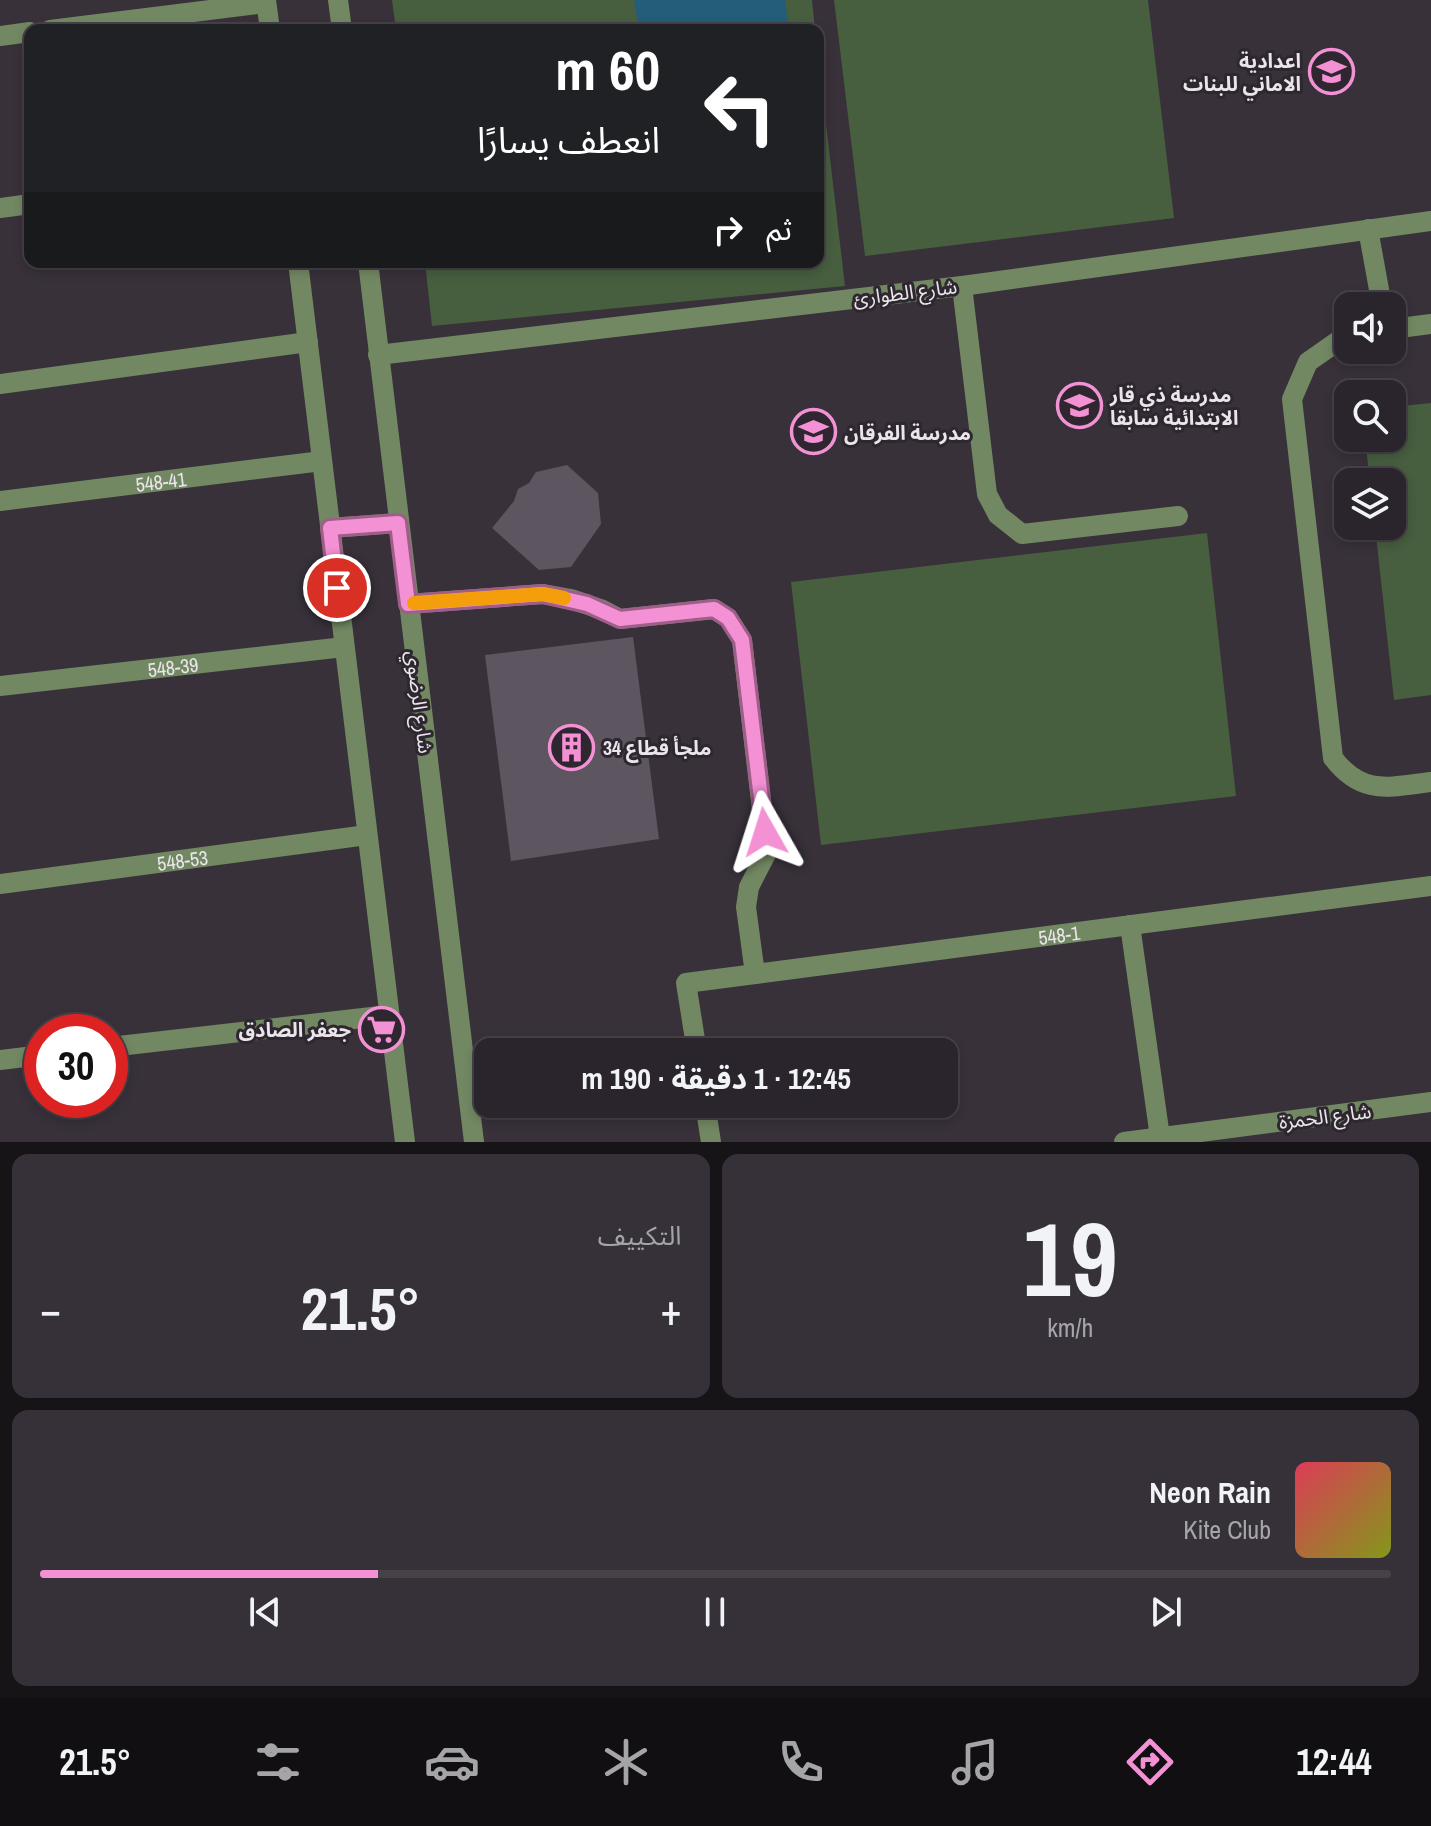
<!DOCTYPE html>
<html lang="ar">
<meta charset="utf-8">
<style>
body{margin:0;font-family:"Archivo Narrow","Noto Sans Arabic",sans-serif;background:#363138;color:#f1f3f6;direction:rtl;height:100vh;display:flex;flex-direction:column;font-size:30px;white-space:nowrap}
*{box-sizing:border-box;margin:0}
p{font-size:26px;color:#a5a5a9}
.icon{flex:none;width:44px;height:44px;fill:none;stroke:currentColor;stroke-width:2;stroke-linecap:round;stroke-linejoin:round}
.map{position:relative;height:1142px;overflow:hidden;direction:ltr}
.drawer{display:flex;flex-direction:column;gap:12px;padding:12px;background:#171418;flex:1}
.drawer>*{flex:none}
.banner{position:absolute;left:24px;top:24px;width:800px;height:244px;border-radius:16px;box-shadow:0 4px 12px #0003,0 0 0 2px #464248;direction:rtl;background:#202124;color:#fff;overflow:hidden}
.controls{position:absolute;left:1334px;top:292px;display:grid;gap:16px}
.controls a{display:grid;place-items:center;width:72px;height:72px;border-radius:16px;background:#2a252c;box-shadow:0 4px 12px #0003,0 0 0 2px #464248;font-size:40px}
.speed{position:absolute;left:24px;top:1014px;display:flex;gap:16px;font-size:40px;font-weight:700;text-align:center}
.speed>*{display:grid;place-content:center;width:104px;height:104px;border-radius:50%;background:#2a252c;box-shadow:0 4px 12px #0003,0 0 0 2px #464248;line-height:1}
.speed .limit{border:12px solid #d22;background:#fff;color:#111}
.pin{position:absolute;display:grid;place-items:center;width:68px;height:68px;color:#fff;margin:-34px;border:4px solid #fff;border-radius:50%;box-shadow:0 2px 8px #0007}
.me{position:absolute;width:88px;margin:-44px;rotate:354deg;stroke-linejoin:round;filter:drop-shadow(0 0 6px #0008)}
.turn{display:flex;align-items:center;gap:28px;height:168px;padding:0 32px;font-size:36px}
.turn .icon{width:104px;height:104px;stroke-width:2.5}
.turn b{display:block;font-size:56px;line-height:68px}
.then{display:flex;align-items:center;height:76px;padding:0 32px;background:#0003;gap:16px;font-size:30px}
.big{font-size:60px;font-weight:700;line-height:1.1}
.drawer .card{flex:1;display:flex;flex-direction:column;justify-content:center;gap:12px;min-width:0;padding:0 28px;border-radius:16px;background:#363138}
.drawer .dial{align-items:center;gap:0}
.dial b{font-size:104px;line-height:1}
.song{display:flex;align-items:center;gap:24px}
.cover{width:96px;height:96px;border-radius:12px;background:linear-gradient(135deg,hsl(350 70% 55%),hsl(70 70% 35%))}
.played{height:8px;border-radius:4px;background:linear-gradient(90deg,#f491d4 25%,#464248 25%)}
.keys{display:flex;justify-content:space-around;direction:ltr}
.heat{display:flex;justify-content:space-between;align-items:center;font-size:44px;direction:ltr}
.drawer .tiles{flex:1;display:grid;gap:12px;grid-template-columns:1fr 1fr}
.card:last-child{grid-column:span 2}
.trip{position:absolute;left:474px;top:1038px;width:484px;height:80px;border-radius:16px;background:#2a252c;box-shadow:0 4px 12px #0003,0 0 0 2px #464248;font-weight:700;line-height:80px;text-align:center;direction:rtl}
.tab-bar{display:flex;height:128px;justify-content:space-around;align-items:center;background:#110f12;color:#a5a5a9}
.tab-bar .icon{width:56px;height:56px}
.tab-bar .current{color:#f491d4}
.tab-bar b{font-size:36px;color:#f1f3f6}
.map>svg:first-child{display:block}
.green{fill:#475e3f}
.water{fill:#235d79}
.building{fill:#5d555f}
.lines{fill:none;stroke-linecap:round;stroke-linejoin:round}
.minor{stroke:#728863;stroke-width:20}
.route-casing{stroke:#9f5e8a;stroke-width:20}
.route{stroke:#f491d4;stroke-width:14}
.slow{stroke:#f59e0b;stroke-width:14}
.labels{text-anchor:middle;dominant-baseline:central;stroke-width:6;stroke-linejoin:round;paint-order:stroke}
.poi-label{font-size:20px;font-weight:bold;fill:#e9e5ea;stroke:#2e2730;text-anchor:start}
.street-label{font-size:20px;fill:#e9e5ea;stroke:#2e2730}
</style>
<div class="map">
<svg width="1431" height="1142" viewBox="0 0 1431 1142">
<rect width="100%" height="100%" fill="#38313a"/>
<g class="green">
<polygon points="392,0 812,0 815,30 396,30"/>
<polygon points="834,0 1148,0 1174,218 865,256"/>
<polygon points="818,56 845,286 432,326 425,262 818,262"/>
<polygon points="1431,403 1431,695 1394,700 1375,526 1392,526 1392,482 1370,482 1365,438 1392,438 1392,407"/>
<polygon points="1207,533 1236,796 821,845 791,582"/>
</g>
<polygon class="water" points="634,0 785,0 789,30 639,30"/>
<g class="building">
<polygon points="567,465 598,493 601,524 571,567 539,570 492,528 514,501 518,489 529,483 536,472"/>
<polygon points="633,637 659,839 511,861 485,655"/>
</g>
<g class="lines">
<g class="minor">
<polyline points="266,0 270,30"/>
<polyline points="338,0 342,30"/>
<polyline points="50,30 266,3"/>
<polyline points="0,36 30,32"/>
<polyline points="0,208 30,204"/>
<polyline points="1368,229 1382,306"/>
<polyline points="298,262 405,1142"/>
<polyline points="368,262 474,1142"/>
<polyline points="962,286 987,494 998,515 1022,534 1178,516"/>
<polyline points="1392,329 1431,324"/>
<path d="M1348,334l-40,28 -16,37 41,359c29,38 56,29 98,24"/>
<polyline points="378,355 962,286 1431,221"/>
<polyline points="0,384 308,342"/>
<path id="s1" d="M0,501l322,-40"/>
<polyline points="330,528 398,523"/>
<polyline points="408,604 543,594 571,599 603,610 620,619 714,609 728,618 742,640 767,852 749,887 746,907 755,974"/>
<path id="s2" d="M0,686l344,-39"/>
<path id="s3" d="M0,884l367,-49"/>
<polyline points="1130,925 1160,1137"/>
<polyline points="110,1047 389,1015"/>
<path id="s4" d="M697,1052l-11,-69 745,-97"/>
<polyline points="0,1060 42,1055"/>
<polyline points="705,1104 711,1142"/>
<polyline points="1124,1142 1431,1102"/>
</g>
</g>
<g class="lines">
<defs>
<polyline id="route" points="337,588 330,528 398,523 408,604 543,594 587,604 620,619 714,609 728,618 742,640 765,832"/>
</defs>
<use href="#route" class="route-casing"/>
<use href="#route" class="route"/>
<polyline class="slow" points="414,603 543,594 564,598"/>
</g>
<defs>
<symbol id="school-ring" viewBox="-11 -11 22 22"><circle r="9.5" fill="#2e2730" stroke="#f491d4" stroke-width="1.5"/><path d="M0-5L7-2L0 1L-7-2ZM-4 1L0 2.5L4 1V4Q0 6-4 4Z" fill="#f491d4"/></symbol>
<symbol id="building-ring" viewBox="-11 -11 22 22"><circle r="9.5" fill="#2e2730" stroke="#f491d4" stroke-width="1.5"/><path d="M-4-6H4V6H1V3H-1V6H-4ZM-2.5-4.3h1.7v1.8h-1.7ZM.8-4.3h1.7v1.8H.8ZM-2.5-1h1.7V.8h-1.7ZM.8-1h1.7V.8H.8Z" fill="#f491d4"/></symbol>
<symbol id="supermarket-ring" viewBox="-11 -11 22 22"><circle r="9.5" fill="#2e2730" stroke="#f491d4" stroke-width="1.5"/><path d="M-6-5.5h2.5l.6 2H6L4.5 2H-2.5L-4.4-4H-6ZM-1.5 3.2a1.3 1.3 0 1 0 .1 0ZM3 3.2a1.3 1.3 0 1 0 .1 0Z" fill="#f491d4"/></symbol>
</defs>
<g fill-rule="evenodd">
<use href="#school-ring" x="1306" y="46" width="51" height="51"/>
<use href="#school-ring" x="1054" y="380" width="51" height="51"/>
<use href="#school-ring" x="788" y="406" width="51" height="51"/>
<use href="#building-ring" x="546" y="722" width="51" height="51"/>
<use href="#supermarket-ring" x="356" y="1004" width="51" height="51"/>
</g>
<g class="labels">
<g class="poi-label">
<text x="1301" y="60" text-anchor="end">اعدادية<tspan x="1301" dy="23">الاماني للبنات</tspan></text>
<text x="1110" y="394">مدرسة ذي قار<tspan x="1110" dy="23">الابتدائية سابقا</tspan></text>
<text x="844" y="432">مدرسة الفرقان</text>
<text x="603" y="747">ملجأ قطاع 34</text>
<text x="351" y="1029" text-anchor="end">جعفر الصادق</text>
</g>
<g class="street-label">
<text transform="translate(905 292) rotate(-7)">شارع الطوارئ</text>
<text stroke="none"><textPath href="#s1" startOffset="162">548-41</textPath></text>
<text stroke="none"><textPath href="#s2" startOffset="174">548-39</textPath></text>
<text transform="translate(420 702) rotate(83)">شارع الرضوي</text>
<text stroke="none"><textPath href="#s3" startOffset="184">548-53</textPath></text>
<text stroke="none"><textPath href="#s4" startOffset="446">548-1</textPath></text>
<text transform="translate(1325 1116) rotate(-7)">شارع الحمزة</text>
</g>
</g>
</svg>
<div class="controls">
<a><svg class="icon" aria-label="sound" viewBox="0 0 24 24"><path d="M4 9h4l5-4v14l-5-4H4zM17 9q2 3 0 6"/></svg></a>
<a><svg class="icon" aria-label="search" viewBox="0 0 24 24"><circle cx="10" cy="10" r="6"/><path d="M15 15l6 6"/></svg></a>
<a><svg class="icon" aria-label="layers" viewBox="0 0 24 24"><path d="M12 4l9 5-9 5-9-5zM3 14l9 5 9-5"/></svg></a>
</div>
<div class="speed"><div class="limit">30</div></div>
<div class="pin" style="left:337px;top:588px;background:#d93025"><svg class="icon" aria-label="arrive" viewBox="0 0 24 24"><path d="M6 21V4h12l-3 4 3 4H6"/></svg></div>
<svg class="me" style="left:765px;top:832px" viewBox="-20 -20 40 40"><path d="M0-17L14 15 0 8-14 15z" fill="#f491d4" stroke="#fff" stroke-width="4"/></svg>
<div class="trip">12:45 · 1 دقيقة · 190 m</div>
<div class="banner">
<div class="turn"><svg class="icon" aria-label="left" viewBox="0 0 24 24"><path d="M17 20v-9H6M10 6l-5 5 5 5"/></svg><div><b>60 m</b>انعطف يسارًا</div></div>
<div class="then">ثم<svg class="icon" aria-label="right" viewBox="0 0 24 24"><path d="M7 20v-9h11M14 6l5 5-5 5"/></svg></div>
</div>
</div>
<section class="drawer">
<div class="tiles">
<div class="card dial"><b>19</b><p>km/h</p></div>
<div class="card"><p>التكييف</p>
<div class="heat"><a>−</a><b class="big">21.5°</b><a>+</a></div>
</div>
<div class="card">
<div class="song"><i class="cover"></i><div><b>Neon Rain</b><p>Kite Club</p></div></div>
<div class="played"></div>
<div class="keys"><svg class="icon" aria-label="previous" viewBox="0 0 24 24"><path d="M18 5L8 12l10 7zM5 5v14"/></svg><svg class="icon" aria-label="pause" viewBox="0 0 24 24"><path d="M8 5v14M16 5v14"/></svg><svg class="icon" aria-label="next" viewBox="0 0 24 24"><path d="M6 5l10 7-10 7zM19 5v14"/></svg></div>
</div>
</div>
</section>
<nav class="tab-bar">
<b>12:44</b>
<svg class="icon current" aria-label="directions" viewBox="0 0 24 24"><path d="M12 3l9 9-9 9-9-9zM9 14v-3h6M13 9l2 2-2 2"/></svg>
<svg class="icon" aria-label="music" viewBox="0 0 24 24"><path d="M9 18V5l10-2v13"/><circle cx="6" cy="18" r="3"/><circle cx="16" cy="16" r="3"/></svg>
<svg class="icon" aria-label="phone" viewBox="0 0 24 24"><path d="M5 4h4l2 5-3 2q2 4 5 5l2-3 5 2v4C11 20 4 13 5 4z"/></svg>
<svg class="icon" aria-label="climate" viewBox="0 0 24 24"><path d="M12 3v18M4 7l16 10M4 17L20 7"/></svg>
<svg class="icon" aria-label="car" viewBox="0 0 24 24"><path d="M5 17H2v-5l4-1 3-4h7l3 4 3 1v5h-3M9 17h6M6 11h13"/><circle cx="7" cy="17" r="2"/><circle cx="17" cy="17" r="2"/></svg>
<svg class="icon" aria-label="filters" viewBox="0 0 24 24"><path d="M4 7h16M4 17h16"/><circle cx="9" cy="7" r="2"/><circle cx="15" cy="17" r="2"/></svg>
<b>21.5°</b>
</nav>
